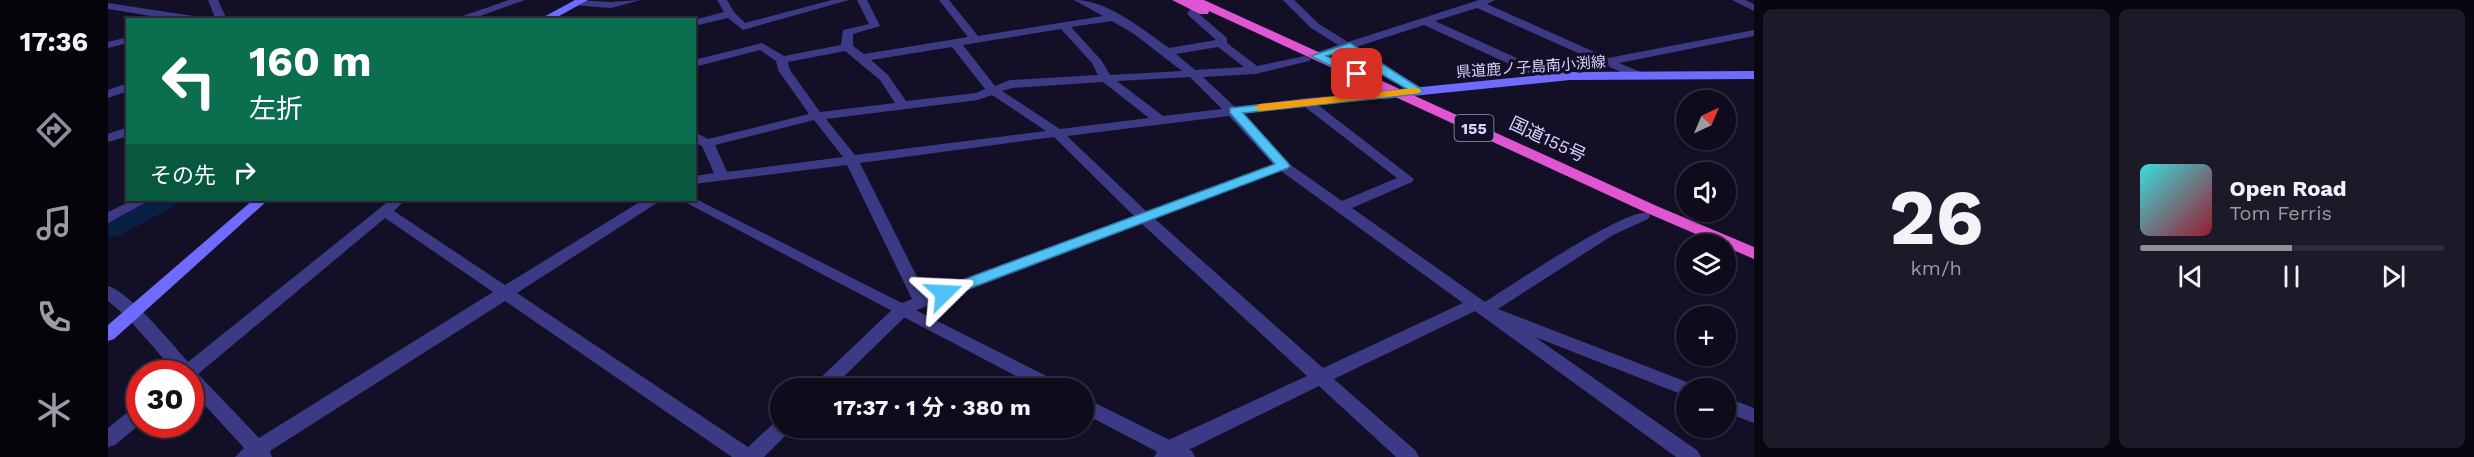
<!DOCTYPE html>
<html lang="ja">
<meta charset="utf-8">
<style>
body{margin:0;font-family:"Work Sans","Noto Sans JP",sans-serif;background:#1c1929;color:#f1f3f6;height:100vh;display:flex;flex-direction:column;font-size:22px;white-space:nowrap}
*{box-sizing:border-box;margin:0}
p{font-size:20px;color:#9b9ba3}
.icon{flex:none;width:33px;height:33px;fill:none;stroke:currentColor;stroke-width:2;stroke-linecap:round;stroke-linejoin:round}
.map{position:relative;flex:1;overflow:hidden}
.drawer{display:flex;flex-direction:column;gap:9px;padding:9px;background:#08060f;width:720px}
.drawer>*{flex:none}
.guide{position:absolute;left:18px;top:18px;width:570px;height:183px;border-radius:0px;box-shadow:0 2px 4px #0004,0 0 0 2px #2e2b3b;background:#0b6e4f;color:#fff;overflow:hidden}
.needle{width:39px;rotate:44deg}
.tools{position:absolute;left:1568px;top:90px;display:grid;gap:12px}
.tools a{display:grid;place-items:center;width:60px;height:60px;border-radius:50%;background:#0e0b1c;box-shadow:0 2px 4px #0004,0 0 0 2px #2e2b3b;font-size:30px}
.speed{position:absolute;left:18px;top:360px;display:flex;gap:12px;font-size:30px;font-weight:700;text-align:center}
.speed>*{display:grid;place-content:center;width:78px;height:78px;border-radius:50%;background:#0e0b1c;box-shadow:0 2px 4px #0004,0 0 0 2px #2e2b3b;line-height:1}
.speed .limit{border:9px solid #d22;background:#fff;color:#111}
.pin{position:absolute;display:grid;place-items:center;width:51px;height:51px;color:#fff;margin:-26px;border-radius:12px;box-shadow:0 3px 9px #0006}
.me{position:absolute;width:66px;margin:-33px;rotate:69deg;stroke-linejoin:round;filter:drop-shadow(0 0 4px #0008)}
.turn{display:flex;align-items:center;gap:21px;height:126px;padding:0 24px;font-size:27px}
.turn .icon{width:78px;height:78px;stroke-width:2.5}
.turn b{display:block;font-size:42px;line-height:51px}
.then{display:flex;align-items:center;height:57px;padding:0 24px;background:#0003;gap:12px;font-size:22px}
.drawer .widget{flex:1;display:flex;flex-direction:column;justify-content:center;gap:9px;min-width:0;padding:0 21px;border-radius:9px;background:#1c1929}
.drawer .dial{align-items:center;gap:0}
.dial b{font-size:78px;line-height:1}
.song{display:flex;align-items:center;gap:18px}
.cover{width:72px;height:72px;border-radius:9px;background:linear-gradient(135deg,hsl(180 70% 55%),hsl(350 70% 35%))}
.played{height:6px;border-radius:3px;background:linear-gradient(90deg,#8c9099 50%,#2e2b3b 50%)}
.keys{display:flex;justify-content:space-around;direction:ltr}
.drawer .tiles{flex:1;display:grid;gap:9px;grid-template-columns:repeat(2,1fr)}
.trip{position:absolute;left:662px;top:378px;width:324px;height:60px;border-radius:30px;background:#0e0b1c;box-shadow:0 2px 4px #0004,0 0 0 2px #2e2b3b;font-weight:700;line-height:60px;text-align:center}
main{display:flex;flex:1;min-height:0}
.tabs{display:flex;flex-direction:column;width:108px;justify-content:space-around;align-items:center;background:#06040b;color:#9b9ba3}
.tabs .icon{width:42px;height:42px}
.tabs .current{color:#8c9099}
.tabs b{font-size:27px;color:#f1f3f6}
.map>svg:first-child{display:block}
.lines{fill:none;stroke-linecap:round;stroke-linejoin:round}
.river{fill:#0a1f44;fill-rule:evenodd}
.minor{fill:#3d3a85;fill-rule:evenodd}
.tertiary{fill:#3d3a85;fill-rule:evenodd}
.secondary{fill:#6f6bff;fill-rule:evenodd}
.trunk{fill:#e055d1;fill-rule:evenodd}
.route{fill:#4fc3f7;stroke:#337fa1;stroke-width:1.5}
.slow{fill:#f59e0b}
.labels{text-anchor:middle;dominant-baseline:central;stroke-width:6;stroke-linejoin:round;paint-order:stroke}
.far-street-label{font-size:15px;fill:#d9d4ff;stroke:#130f26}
.shield{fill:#130f26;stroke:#9e99be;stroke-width:1.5}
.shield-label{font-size:16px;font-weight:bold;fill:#d9d4ff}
.street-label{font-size:18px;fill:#d9d4ff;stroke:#130f26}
</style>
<main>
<nav class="tabs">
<b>17:36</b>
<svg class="icon current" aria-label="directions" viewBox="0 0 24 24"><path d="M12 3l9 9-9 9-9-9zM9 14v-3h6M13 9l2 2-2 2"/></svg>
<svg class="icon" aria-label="music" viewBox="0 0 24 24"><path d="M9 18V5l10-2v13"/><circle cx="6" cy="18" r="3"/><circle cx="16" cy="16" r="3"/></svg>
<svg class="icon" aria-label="phone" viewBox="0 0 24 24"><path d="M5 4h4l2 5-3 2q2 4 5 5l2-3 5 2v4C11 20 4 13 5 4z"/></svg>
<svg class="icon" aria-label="climate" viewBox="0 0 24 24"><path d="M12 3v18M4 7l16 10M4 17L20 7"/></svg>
</nav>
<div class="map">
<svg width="1646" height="457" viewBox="0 0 1646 457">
<rect width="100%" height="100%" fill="#130f26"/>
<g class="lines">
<polygon class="river" points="30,200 70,200 65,207 12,235 0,238 0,215"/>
<g class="minor">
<polygon points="100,0 110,0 119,20 108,20"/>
<polygon points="401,0 417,0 361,20 343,20"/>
<polygon points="468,0 503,2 533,0 503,8 465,5 464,3"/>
<polygon points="609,0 619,0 626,12 637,23 724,0 741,0 635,30 620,18 586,26 586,20 616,12"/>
<path d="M749,0h10l13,26 -27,8v12l11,8 104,-17 -29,-37h10l29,36 125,-20 -29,-16c34,0 68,29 95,48l47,-8 -29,-26 5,-8 4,-1 5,3 -3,5 29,25v5l30,23 48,-10 6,3 -2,2 -54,13 -52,3 32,30 71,-9 80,-6 2,3 -6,4 -64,6 96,74 -2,3 -60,26 133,94c26,-16 141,-95 163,-89l2,3 -2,3 -35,16 -115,74 194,75 3,4h-9v8l-151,-59 163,114 3,6h-25l-201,-146 -141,68 82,72 3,6h-23l-77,-71 -145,71h-20l8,-14 145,-67 -165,-152 -233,89 -77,75h-20l3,-5 82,-78 15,-6 -65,-134 -153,19v-8l20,-3 -12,-27 -8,-4v-10l14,7 101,-25 -31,-44 -2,-9 -16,-11 -66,17v-7l68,-17 22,13 57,-11 2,-15 26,-6zM1004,21l22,13 48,37 -72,4 -9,-15 -30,-33zM953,29l31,34 6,12 -88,5 -15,6 -32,-41zM844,47l33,42 -9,4 -70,8 -18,-26 -17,-15zM1110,47l26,20 -49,3 -19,-16zM737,51l35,29 15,23 -75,9 -30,-42 -2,-8zM1082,77l32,32 -59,7 -46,-35zM995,82l46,36 -89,11 -58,-38 10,-3zM884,95l54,36 -191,24 -29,-36 152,-19zM1197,107l92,71 -55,23 -54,-38 -46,-49zM1121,116l45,49 -127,47 -80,-76zM706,120l29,37 -116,15 -12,-27zM946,137l80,79 -209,77 -65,-130zM1173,171l182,132 -140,65 -168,-149z"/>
<polygon points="1175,0 1186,0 1211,24 1240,42 1371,0 1387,0 1379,4 1500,58 1646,30 1646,36 1511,63 1535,73 1537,76 1531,80 1369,8 1327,21 1446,75 1446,81 1438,81 1316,25 1248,47 1314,88 1316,91 1310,95 1238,50 1208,59 1204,58 1204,54 1230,45 1203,28"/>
<polygon points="1624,0 1637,0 1646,4 1646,11"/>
<polygon points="20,37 20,43 0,48 0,42"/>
<polygon points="20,83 20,91 0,98 0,90"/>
<polygon points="20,127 20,136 0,142 0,134"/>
<polygon points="25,200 42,200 0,223 0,212"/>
<path d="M282,200h15l-11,11 111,74 138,-85h16l-2,3 -140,90 231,154 26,-24 6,-2v7h10l-2,5 -24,24h-32l-227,-156 -235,150 2,6h-37l9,-9 -54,-59v-15h-13l-50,-57 -19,-16v-15c23,7 63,57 80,76zM277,218l108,74 -234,146 -61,-64z"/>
<polygon points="1617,397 1646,408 1646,423 1617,412"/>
<polygon points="32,406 32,424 7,445 0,447 0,428 25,408"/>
</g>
<g class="tertiary">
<polygon points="0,3 92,17 97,20 68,20 0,9"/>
<polygon points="586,198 952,383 955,388 931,388 573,200 586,200"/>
<polygon points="975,397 1084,451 1087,457 1059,457 975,413"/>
</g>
<g class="secondary">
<polygon points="467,0 480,0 444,20 430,20"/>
<polygon points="1646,71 1646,79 1462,80 1274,99 1268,95 1274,91 1462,72"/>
<polygon points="145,200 160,200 6,339 0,341 0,325"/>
</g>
<polygon class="trunk" points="1064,0 1096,0 1551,207 1646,247 1646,259 1539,213 1101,11 1100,14 1092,14"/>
</g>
<polygon class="route" points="1242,43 1316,91 1310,94 1135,113 1180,163 1182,166 1180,168 841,296 830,296 828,293 830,289 1167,164 1122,113 1122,108 1299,89 1275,75 1240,50 1218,56 1253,72 1253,77 1245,77 1203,56"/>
<polygon class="slow" points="1308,88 1312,89 1312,93 1152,111 1146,108 1152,104"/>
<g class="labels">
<g class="far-street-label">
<text transform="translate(1423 67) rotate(-4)">県道鹿ノ子島南小渕線</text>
</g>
<rect class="shield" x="1346.5" y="115" width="39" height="26" rx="4.5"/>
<g class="shield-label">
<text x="1366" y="128">155</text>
</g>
<g class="street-label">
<text transform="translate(1440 139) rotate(25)">国道155号</text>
</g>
</g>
</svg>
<div class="tools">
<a><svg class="needle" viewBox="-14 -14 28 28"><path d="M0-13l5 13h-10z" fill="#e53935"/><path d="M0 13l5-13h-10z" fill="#9b9ba3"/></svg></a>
<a><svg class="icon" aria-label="sound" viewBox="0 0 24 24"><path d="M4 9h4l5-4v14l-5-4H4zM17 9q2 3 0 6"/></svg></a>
<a><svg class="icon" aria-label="layers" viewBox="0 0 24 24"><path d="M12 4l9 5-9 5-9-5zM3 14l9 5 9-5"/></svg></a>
<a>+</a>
<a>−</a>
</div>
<div class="speed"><div class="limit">30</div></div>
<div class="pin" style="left:1249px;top:74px;background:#d93025"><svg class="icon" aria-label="arrive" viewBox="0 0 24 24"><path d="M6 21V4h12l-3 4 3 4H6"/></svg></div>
<svg class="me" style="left:836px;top:293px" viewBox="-20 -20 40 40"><path d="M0-17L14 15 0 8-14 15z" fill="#4fc3f7" stroke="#fff" stroke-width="4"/></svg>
<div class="trip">17:37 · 1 分 · 380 m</div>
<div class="guide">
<div class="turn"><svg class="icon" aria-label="left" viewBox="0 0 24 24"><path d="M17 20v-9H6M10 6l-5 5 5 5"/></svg><div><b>160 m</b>左折</div></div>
<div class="then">その先<svg class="icon" aria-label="right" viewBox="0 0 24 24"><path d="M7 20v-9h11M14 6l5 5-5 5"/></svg></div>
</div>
</div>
<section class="drawer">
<div class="tiles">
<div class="widget dial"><b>26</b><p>km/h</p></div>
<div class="widget">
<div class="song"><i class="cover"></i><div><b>Open Road</b><p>Tom Ferris</p></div></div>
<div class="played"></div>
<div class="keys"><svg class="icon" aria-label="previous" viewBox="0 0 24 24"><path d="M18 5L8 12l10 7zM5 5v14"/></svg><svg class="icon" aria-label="pause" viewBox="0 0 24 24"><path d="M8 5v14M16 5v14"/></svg><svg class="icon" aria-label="next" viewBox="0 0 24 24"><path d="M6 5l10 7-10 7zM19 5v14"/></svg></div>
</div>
</div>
</section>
</main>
